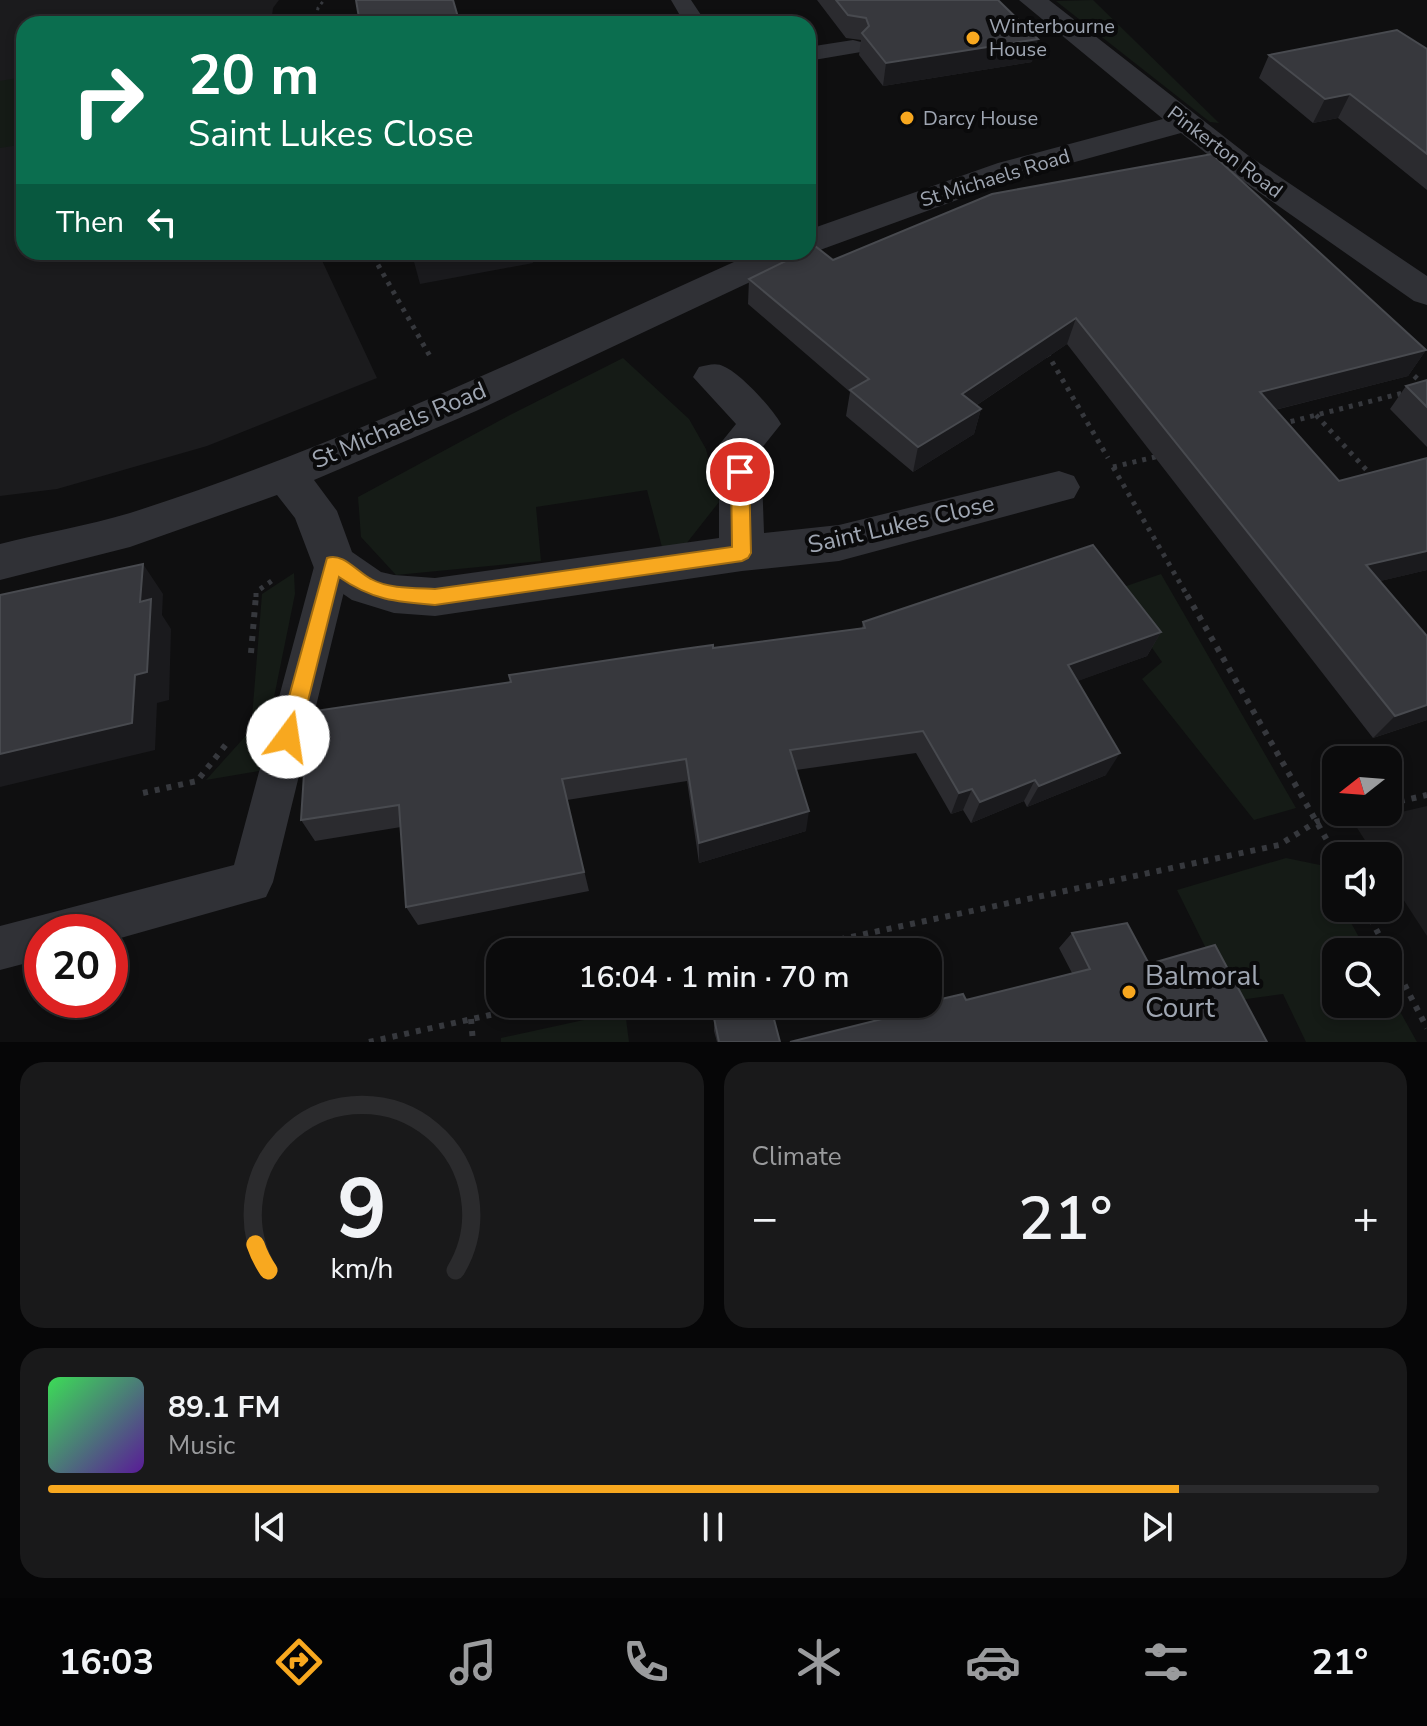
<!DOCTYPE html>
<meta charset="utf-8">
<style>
body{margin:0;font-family:"Nunito Sans",sans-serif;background:#19191a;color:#f1f3f6;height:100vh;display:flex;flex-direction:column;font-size:30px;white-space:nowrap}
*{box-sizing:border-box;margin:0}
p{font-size:26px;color:#9a9b9d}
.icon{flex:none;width:44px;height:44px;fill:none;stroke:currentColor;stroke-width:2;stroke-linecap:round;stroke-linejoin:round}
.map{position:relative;height:1042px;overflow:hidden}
.drawer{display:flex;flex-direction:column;gap:20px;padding:20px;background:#060607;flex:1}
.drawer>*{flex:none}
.top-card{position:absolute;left:16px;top:16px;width:800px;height:244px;border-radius:24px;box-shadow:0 4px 12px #0003,0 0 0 2px #2b2b2d;background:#0b6e4f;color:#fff;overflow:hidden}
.needle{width:52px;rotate:253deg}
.tools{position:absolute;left:1322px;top:746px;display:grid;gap:16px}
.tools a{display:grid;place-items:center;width:80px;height:80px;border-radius:16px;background:#0b0b0c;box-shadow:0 4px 12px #0003,0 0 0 2px #2b2b2d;font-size:40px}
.speed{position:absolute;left:24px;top:914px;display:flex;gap:16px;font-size:40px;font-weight:700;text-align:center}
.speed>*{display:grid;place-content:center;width:104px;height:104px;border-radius:50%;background:#0b0b0c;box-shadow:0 4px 12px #0003,0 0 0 2px #2b2b2d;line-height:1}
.speed .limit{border:12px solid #d22;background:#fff;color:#111}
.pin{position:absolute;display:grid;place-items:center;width:68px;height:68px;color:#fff;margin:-34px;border:4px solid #fff;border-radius:50%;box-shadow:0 2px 8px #0007}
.me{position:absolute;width:88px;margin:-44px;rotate:14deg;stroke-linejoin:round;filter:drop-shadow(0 0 6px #0008)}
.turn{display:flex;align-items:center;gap:28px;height:168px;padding:0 40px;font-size:36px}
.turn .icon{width:104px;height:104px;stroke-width:2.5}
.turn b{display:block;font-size:56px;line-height:68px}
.then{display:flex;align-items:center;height:76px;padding:0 40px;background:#0003;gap:16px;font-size:30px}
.big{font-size:60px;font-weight:600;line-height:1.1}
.drawer .tile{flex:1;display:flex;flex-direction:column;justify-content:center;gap:12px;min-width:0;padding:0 28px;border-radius:24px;background:#19191a}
.drawer .dial{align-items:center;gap:0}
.dial svg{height:208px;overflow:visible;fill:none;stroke:#2b2b2d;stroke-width:7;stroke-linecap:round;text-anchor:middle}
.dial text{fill:#f1f3f6;stroke:none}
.song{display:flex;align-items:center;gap:24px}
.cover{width:96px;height:96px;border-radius:12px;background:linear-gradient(135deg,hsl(130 70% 55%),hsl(270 70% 35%))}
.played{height:8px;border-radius:4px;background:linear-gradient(90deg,#f8a81f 85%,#2b2b2d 85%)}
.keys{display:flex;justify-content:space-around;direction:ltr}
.heat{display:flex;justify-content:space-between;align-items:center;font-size:44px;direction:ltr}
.drawer .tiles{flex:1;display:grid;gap:20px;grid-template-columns:1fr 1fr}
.tile:last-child{grid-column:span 2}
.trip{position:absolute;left:486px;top:938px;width:456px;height:80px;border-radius:24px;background:#0b0b0c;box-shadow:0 4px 12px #0003,0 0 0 2px #2b2b2d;font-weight:600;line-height:80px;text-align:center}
.menu{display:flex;height:128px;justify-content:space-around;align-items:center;background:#040405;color:#9a9b9d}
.menu .icon{width:56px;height:56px}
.menu .on{color:#f8a81f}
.menu b{font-size:36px;color:#f1f3f6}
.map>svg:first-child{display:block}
.built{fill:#1b1b1d}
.green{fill:#151b16}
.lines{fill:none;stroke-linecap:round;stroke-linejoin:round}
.path-far2{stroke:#36383d;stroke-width:3;stroke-dasharray:3 4;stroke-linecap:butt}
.path-far1{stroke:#36383d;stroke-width:5;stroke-dasharray:4 6;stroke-linecap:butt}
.path{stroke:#36383d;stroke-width:6;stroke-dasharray:5 7;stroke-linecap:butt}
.service{fill:#303136;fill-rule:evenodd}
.minor{fill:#303136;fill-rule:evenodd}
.wall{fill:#2b2b2f}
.shaded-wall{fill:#1a1a1d}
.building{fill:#37383d;stroke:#484a4f;stroke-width:2}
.route{fill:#f8a81f;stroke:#a16d14;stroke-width:2}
.poi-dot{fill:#f8a81f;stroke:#0a0a0b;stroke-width:3}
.labels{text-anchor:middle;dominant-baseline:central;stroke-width:8;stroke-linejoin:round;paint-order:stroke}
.far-poi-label{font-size:20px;fill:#9fa6b2;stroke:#0a0a0b;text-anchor:start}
.far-street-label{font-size:20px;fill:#9fa6b2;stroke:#0a0a0b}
.street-label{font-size:24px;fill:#9fa6b2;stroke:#0a0a0b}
.near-poi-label{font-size:28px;fill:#9fa6b2;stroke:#0a0a0b;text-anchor:start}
</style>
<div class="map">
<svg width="1427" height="1042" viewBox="0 0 1427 1042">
<rect width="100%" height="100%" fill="#0f0f10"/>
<g class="built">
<polygon points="0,0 279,0 273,8 271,24 24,24 24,252 318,252 377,378 207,446 57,489 0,496"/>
<polygon points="1427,806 1427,936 1388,876 1388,856 1375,856 1354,823"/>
</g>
<g class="green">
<polygon points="1093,0 1219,123 1210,122 1056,1"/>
<polygon points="24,77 24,144 0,148 0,81"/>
<polygon points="623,358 689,419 706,449 719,502 686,544 662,547 647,490 536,507 541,561 396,575 361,537 358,497 510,415"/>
<polygon points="294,573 295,594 259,771 206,780 251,730 262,594"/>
<polygon points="1161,574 1296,808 1254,820 1142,679 1162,662 1112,591"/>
<polygon points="1286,858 1320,865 1336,894 1336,908 1343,908 1367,952 1336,952 1336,1004 1388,1004 1388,990 1417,1042 1306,1042 1283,994 1232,1001 1177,890"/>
<polygon points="625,1011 629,1042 501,1042 501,1038"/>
</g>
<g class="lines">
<g class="path-far2">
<polyline points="315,24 318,8 324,0"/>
<polyline points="371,252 375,258"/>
</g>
<g class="path-far1">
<polyline points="373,256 431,358"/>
<polyline points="1047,353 1108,458"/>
<polyline points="1407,369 1426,387"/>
<polyline points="1316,415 1372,476"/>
<polyline points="1281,424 1407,392"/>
<polyline points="1113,467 1188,597"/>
<polyline points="1113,467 1159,456"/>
<polyline points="256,597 256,592 273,580"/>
</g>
<g class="path">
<polyline points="1187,595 1336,856"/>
<polyline points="251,653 256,595"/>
<polyline points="143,793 197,781 228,742"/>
<polyline points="1388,804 1427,795"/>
<polyline points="1365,908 1388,952"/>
<polyline points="781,952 1279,845 1316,822 1356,812"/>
<polyline points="1388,953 1427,1028"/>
<polyline points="471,1019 473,1042"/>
<polyline points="369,1042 539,1004"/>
</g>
<g class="service">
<polygon points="671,0 691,0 707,24 685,24"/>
<polygon points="853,40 861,42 864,47 861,52 808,61 808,47"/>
<polygon points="333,549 345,553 351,563 273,882 266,897 110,941 110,932 42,932 42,959 0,970 0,926 234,865 315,563 321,553"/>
</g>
<g class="minor">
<polygon points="1019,0 1049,0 1249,156 1427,276 1427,305 1414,301 1227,170 1181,133 1020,177 820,250 805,252 808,252 808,230 998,163 1163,119"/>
<path d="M756,252h47l-6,8 -321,151 -162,69 23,31 15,41 29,20 13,3 41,3 284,-40v-93l17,-21 -43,-47 6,-10c10,-2 17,-5 26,0 16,7 48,42 56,57l-20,25 3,84 75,-8 220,-54 15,5 6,11 -6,11 -235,63 -97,10 -307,45 -41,-3 -42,-13 -35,-24 -22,-58 -18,-23 -147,52 -130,33v-36c43,-11 87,-18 130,-31 215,-69 420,-168 626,-261z"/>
</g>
</g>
<g class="wall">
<polygon points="817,0 998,0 1032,62 883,86 859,55 861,40 846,38"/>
<polygon points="1427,49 1427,190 1338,118 1313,123 1259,78 1269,55"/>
<polygon points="833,260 1426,350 1408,376 1275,410 1339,481 1427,570 1380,581 1427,636 1427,720 1373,738 1067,344 977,405 981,409 974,434 913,472 846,416 850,392 748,304 749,279"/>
<polygon points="1427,380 1427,447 1390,409 1406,386"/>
<polygon points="863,622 1161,632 1147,656 1077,681 1106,775 1027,807 1024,801 971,823 963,810 951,814 916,753 796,770 806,831 699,863 687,781 567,800 589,891 418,925 406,907 401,827 315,841 301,820 511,682 713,648 862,628"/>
<polygon points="1072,933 1149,964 909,1012 912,1006 966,1000 1072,973 1059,948"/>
<polygon points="714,1018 780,1042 717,1042 714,1031"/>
</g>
<g class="shaded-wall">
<polygon points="1038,39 1032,62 883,86 886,63"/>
<polygon points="1350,94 1338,118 1313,123 1325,99"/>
<polygon points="443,252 531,252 533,263 420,284 413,258"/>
<polygon points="1076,318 1067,344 956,419 962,394"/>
<polygon points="1426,350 1408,376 1246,417 1260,392"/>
<polygon points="981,409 974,434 913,472 918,447"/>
<polygon points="1427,551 1427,570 1347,589 1366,565"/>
<polygon points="143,564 163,594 162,615 171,629 169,700 157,703 155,750 0,787 0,754 140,602"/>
<polygon points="1161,632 1147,656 1056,689 1068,665"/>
<polygon points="1427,705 1427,720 1373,738 1395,716"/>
<polygon points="1120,753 1106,775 1027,807 1039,786"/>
<polygon points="1035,780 1024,801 971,823 980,802"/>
<polygon points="972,789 963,810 951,814 959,793"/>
<polygon points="809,811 806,831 699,863 699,843"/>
</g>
<g class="building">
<polygon points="356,0 453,0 460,24 360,24"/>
<polygon points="836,0 998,0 1038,39 886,63 862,33 869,26 866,18 848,15"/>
<polygon points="1397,30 1427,49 1427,154 1350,94 1325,99 1269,55"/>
<polygon points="1212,154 1426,350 1260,392 1339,481 1427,458 1427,551 1366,565 1427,636 1427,705 1395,716 1076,318 962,394 981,409 918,447 850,390 869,379 749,279 804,252 808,252 808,250 815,246 833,260 992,194"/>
<polygon points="412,252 443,252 413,258"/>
<polygon points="1427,380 1427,407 1406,386"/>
<polygon points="1093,545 1161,632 1068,665 1120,753 1039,786 1035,780 980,802 972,789 959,793 923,731 790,750 809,811 699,843 686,759 562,779 584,872 406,907 399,805 301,820 308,712 511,682 509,675 676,650 713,645 713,648 865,628 863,622"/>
<polygon points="143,564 140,602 151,599 147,672 135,675 132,723 0,754 0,595"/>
<polygon points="1127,923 1149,964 1215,945 1267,1042 790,1042 914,1011 912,1006 928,1004 928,1002 963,994 966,1000 1090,969 1072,933"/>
<polygon points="770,1004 780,1042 719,1042 714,1018"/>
</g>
<path class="route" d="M740,465l9,7 2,81 -3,5 -6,3 -307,44c-39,-3 -63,-5 -96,-28l-40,160 -3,7 -8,2 -7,-2 -3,-7 49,-179c16,-6 30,14 44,21 18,10 44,9 64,10l297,-42 -1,-75z"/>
<g class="poi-dot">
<circle cx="973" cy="38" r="8"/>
<circle cx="907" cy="118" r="8"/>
<circle cx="1129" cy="992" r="8"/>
</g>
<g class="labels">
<g class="far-poi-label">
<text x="989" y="26">Winterbourne<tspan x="989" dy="23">House</tspan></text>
<text x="923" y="118">Darcy House</text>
</g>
<g class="far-street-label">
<text transform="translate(1225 152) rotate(37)">Pinkerton Road</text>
<text transform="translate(995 178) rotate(-17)">St Michaels Road</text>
</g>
<g class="street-label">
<text transform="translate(399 425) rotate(-23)">St Michaels Road</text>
<text transform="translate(901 524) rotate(-13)">Saint Lukes Close</text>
</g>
<g class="near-poi-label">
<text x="1145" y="976">Balmoral<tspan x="1145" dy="32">Court</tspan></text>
</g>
</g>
</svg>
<div class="tools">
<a><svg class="needle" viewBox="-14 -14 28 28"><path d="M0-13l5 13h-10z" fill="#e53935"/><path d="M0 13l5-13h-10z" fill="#9a9b9d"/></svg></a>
<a><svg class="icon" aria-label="sound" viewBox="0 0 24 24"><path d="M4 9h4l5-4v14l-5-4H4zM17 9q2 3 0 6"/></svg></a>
<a><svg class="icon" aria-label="search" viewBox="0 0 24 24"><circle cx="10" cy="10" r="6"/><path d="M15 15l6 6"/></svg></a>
</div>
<div class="speed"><div class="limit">20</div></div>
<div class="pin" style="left:740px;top:472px;background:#d93025"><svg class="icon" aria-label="arrive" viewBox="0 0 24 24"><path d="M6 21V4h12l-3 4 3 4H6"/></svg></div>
<svg class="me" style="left:288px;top:737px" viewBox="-20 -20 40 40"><circle r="19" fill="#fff"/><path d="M0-13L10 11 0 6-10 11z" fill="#f8a81f"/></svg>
<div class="trip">16:04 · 1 min · 70 m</div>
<div class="top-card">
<div class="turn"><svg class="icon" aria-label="right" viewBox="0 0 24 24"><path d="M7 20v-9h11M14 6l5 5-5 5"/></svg><div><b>20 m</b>Saint Lukes Close</div></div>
<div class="then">Then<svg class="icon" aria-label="left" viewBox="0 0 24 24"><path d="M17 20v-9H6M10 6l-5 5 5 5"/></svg></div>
</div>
</div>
<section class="drawer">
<div class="tiles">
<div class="tile dial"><svg viewBox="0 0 100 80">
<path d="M14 69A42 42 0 1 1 86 69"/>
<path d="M14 69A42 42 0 0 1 9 59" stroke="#f8a81f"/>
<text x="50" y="56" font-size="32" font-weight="700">9</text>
<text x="50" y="72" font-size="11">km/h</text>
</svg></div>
<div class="tile"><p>Climate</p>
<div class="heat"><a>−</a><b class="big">21°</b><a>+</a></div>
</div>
<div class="tile">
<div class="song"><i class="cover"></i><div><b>89.1 FM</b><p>Music</p></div></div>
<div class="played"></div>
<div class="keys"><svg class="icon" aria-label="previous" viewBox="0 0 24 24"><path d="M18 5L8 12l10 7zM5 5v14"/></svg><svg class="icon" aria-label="pause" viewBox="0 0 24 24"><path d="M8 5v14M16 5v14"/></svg><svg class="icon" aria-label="next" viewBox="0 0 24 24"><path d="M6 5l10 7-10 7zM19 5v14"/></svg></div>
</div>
</div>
</section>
<nav class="menu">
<b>16:03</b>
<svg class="icon on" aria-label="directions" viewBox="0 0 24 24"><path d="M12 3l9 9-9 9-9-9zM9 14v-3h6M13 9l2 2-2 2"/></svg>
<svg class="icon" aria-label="music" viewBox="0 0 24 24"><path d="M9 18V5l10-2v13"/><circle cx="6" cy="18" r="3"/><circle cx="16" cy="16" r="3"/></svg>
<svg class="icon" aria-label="phone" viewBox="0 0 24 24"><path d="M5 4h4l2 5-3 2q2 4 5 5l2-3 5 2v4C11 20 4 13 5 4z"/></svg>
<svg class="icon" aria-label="climate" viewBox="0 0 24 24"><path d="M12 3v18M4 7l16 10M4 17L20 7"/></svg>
<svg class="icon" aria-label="car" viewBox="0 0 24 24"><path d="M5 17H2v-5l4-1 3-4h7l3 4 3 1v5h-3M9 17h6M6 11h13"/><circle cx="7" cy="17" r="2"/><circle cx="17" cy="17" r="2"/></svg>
<svg class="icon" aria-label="filters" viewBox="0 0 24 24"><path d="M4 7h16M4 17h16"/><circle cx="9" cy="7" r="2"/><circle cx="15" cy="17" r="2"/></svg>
<b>21°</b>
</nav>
